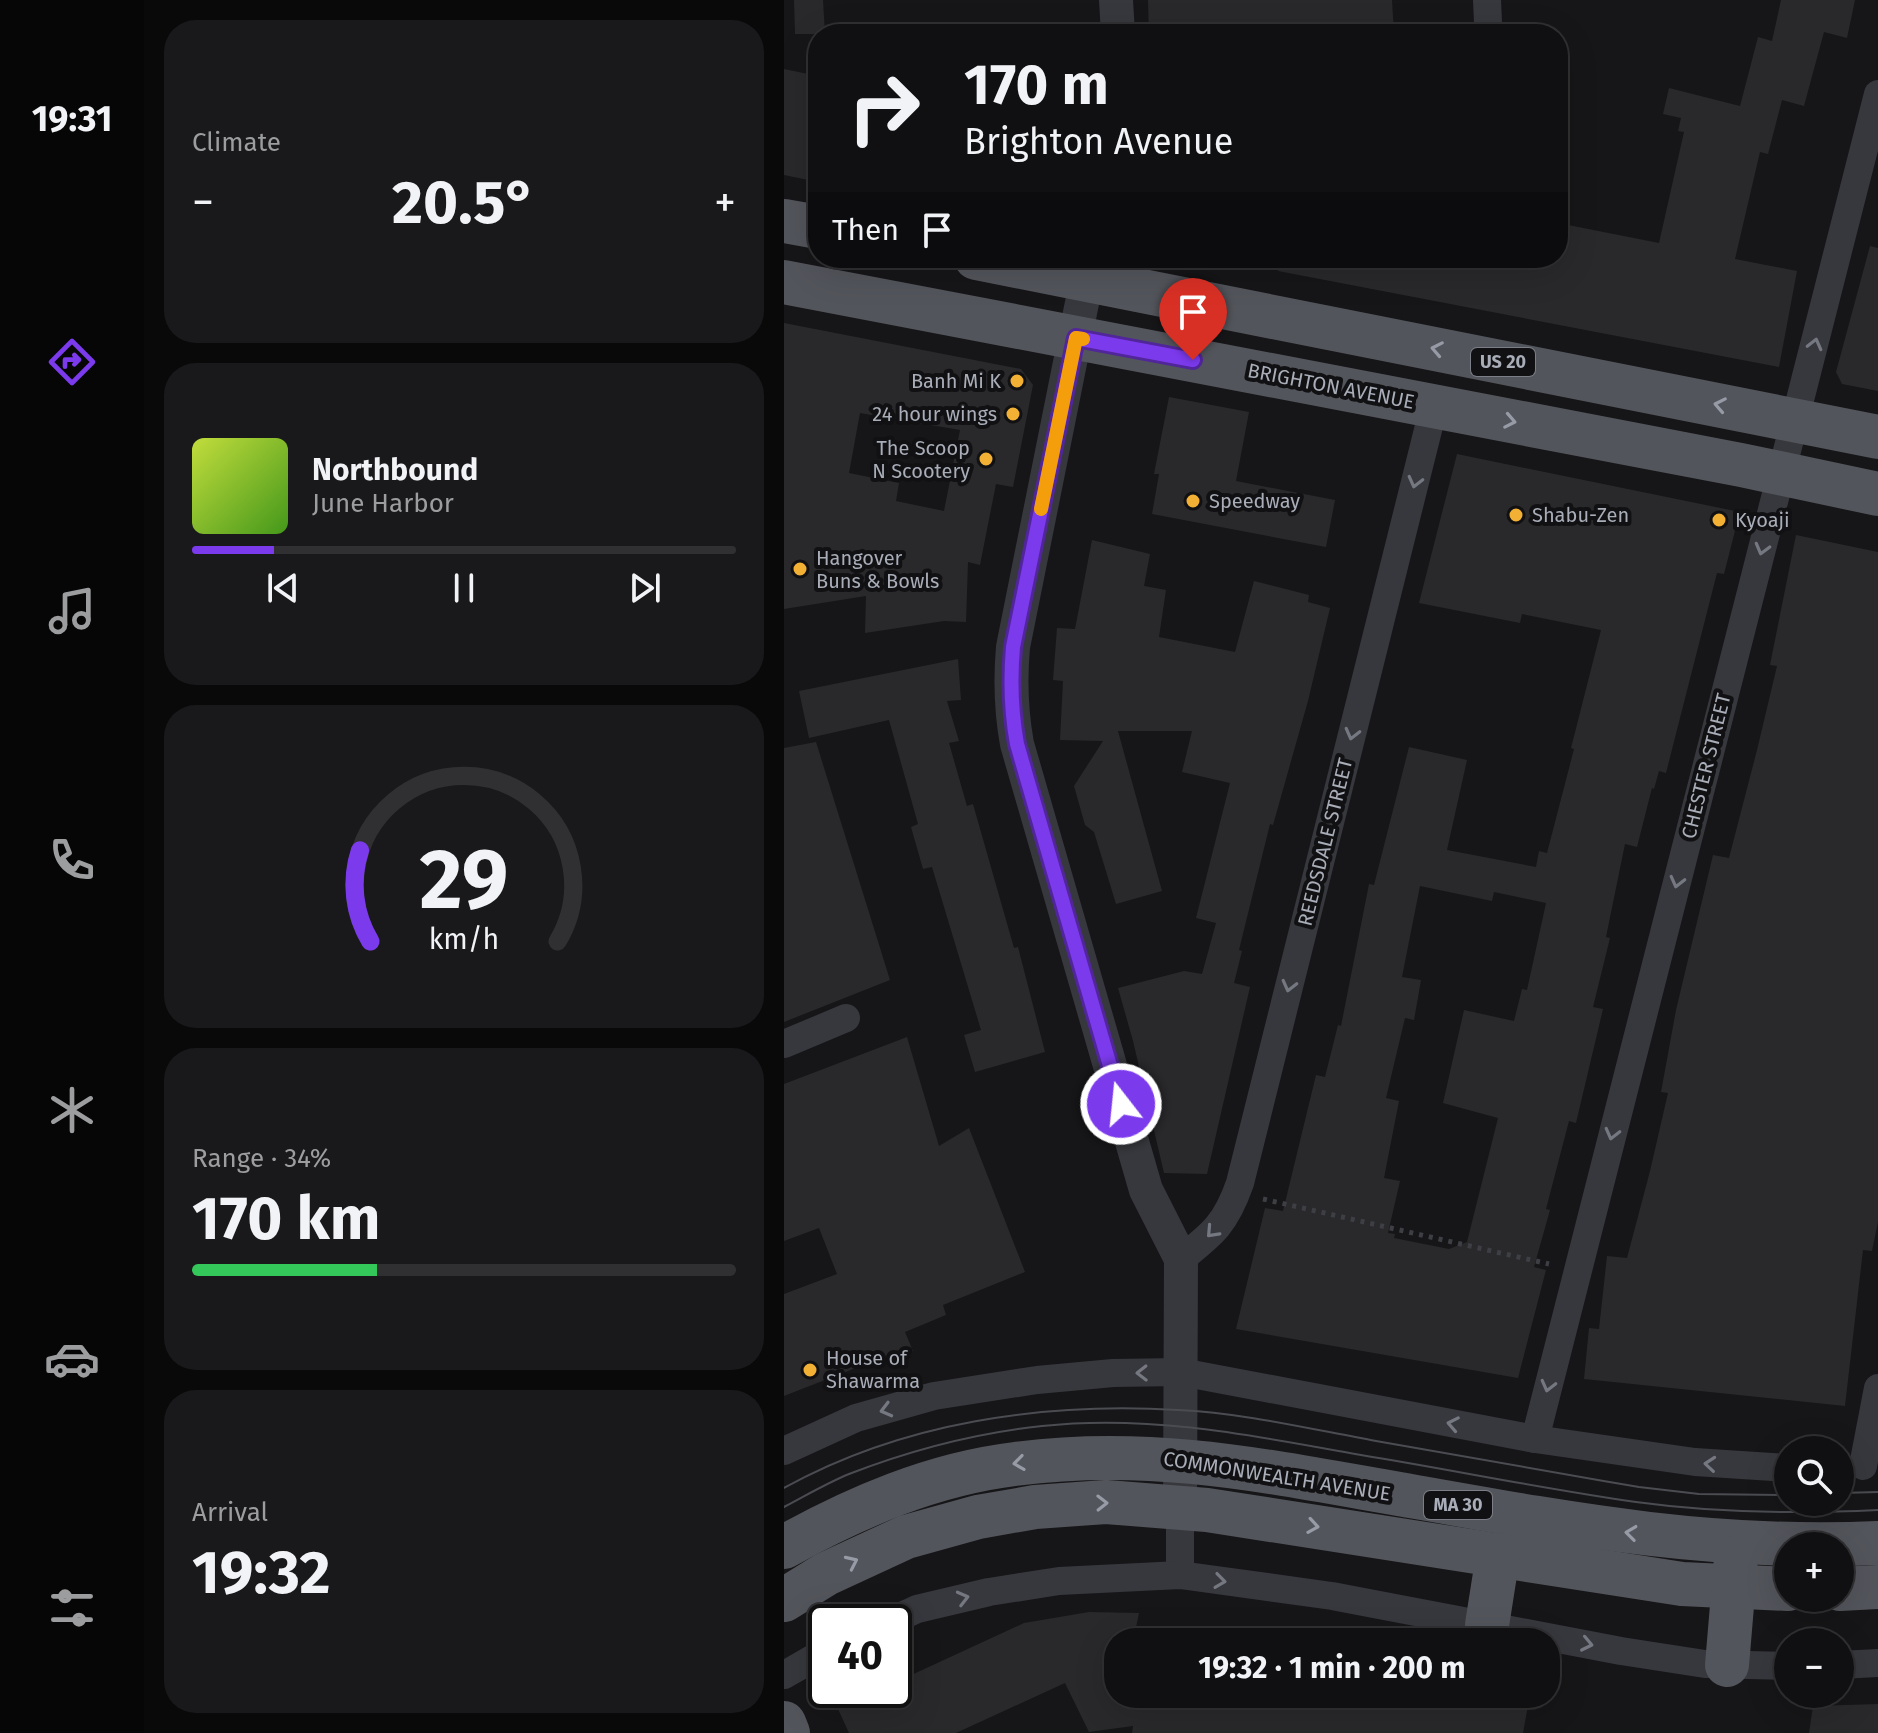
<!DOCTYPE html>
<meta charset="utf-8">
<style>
body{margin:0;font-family:"Fira Sans",sans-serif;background:#19191b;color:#f1f3f6;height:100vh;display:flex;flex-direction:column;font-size:30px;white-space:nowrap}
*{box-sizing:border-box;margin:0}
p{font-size:26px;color:#9c9d9f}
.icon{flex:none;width:44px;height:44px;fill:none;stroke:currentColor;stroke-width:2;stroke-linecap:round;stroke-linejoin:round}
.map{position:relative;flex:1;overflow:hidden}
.sheet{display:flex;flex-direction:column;gap:20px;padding:20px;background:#09090a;width:640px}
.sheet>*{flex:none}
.top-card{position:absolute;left:24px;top:24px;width:760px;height:244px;border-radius:32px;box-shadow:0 8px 32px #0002,0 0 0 2px #303032;background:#101012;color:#f1f3f6;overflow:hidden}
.tools{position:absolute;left:990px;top:1436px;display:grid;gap:16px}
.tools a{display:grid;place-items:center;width:80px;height:80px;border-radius:50%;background:#101012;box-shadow:0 8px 32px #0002,0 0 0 2px #303032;font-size:40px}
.speed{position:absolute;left:24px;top:1604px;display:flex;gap:16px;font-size:40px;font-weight:700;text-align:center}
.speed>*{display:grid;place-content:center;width:104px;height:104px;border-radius:50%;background:#101012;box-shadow:0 8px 32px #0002,0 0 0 2px #303032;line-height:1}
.speed .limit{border:4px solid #111;border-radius:12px;background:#fff;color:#111}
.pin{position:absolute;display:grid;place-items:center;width:68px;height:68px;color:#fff;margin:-82px -34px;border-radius:50% 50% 50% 0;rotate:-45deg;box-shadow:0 0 8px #0007}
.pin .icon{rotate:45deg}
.me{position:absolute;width:88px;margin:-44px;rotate:344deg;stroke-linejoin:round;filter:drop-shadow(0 0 6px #0008)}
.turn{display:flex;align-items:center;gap:28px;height:168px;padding:0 24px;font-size:36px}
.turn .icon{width:104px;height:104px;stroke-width:2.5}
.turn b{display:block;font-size:56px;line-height:68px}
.then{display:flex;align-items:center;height:76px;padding:0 24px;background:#0003;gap:16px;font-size:30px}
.big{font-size:60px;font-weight:700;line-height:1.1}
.sheet .card{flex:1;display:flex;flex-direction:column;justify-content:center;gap:12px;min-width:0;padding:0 28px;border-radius:32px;background:#19191b}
.sheet .dial{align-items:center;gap:0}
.dial svg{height:208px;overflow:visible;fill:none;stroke:#303032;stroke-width:7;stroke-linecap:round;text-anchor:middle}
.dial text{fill:#f1f3f6;stroke:none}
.song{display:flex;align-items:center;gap:24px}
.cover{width:96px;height:96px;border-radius:12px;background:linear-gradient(135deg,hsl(70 70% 55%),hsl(100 70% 35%))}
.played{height:8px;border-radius:4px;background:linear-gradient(90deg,#7c3aed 15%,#303032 15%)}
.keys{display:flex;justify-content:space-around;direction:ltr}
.heat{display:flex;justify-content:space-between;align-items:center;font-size:44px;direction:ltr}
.charge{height:12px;border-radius:6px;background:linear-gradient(90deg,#34c759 34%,#303032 0)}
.trip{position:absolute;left:320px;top:1628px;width:456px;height:80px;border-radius:32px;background:#101012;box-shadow:0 8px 32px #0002,0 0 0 2px #303032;font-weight:700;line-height:80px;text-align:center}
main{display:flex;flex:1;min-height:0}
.tab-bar{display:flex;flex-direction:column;width:144px;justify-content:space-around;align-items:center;background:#060607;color:#9c9d9f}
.tab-bar .icon{width:56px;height:56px}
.tab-bar .current{color:#7c3aed}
.tab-bar b{font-size:36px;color:#f1f3f6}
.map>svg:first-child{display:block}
.building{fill:#29292c;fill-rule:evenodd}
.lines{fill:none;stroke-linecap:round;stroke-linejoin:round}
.path{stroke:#3d3f44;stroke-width:5;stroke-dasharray:4 6;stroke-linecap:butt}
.minor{stroke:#37383d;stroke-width:28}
.tertiary{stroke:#37383d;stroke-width:34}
.primary{stroke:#53555c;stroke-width:44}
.tram{stroke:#4a4c52;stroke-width:2}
.oneway{stroke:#757881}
.oneway2{stroke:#979ba6}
.route-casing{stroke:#51269a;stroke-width:20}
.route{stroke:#7c3aed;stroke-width:14}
.slow{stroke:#f59e0b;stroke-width:14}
.poi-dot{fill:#f2b134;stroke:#111113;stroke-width:3}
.labels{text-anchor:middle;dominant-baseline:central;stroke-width:8;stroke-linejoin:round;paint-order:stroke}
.shield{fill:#111113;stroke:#7b7e86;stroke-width:2}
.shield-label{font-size:18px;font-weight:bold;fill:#a8adb8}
.poi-label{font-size:20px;fill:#a8adb8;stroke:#111113;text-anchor:start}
.street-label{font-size:20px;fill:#a8adb8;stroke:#111113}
</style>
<main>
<nav class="tab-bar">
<b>19:31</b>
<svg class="icon current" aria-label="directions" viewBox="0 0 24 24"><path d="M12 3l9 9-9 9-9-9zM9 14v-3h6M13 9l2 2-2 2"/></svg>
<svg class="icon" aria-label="music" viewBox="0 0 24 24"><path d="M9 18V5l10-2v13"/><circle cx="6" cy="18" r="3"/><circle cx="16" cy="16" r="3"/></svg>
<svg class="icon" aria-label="phone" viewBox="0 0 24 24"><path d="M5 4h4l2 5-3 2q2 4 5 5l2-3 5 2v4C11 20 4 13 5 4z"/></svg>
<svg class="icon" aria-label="climate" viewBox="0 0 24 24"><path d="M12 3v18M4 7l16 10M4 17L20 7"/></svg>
<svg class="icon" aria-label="car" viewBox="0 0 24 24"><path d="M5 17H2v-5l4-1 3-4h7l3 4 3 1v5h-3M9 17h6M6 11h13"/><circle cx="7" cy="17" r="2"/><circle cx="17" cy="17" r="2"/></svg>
<svg class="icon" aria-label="filters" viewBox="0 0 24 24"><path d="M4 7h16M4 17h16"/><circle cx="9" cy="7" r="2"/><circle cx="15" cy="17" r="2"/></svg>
</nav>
<section class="sheet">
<div class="card"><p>Climate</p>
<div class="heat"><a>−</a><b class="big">20.5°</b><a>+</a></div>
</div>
<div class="card">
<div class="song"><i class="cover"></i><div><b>Northbound</b><p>June Harbor</p></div></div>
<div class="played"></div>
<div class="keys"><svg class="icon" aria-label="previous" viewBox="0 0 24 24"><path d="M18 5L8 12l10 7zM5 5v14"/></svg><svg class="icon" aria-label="pause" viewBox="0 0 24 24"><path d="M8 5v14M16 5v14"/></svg><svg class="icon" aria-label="next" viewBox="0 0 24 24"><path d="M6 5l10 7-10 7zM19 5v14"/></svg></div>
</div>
<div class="card dial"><svg viewBox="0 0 100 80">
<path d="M14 69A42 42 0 1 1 86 69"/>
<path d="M14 69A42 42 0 0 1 10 34" stroke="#7c3aed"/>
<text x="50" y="56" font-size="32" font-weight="700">29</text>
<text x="50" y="72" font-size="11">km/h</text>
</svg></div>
<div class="card"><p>Range · 34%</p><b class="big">170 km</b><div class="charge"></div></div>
<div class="card"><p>Arrival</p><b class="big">19:32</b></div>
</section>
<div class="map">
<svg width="1094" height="1733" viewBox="0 0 1094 1733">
<rect width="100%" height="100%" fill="#161618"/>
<g class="building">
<polygon points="10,0 39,0 41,34 11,34"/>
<polygon points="364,0 608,0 610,34 365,34"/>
<polygon points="997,0 1071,0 1063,38 1040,32 1020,106 998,100 984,154 976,152 951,259 1013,271 995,367 494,271 495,258 774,258 774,223 875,243 900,132 894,131 897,118 879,114 885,88 956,106 974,37 988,41"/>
<polygon points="0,69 34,76 34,182 0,175"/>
<polygon points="1086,246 1094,248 1094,391 1058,384 1052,372"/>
<path d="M0,323l237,46 12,16 -20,102 -17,-3 -16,81 -12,-3 -2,60 -22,-1 -79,12 1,-37 -82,13zM76,413l100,17 -16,81 -48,-10 3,-18 -50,-10z"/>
<polygon points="385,397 465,412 452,481 551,500 542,547 368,514 375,474 370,474"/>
<path d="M673,454l278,57 2,12 -13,51 -7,-1 -51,200 -7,-2 -5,18 -2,-1 -15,59 -12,-3 -19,93 4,1 -17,69 10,2 -27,114 -7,-2 -23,88 4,1 -16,57 12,3 -28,108 -282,-49 29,-121 18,3 33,-136 9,2 13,-52 3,1 28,-142 5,1 35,-138 58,13 -20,90 89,17 3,-16 8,2 27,-104 -3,-1 30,-118 -79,-16 -2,9 -101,-20zM636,886l72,15 2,-9 52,11 -19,87 -5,-1 -8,32 -50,-11 -21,93 55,15 -31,124 -18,7 -55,-11 1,-4 -7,-1 12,-52 -16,-3 15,-77 -13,-3 19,-80 9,2 7,-40 -19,-3z"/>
<polygon points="1012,535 1094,552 1094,1222 1088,1251 1079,1250 1061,1406 800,1379 805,1328 815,1329 823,1256 843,1258 866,1171 884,1093 877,1092 892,1010 929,855 945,858 973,750 993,666 986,665"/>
<polygon points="308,540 366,554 360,586 382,590 375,637 451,652 470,581 525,595 524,602 546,608 524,701 489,825 486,824 455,950 458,951 450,983 466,987 423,1174 380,1173 349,1041 334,988 400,971 418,974 432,923 412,918 446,783 398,772 408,731 334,731 378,891 332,904 310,832 301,825 290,786 319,741 276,740 279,681 269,680 273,628 291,629"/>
<polygon points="174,659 177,700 163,701 175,741 165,743 183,806 189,804 230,948 234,947 261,1052 191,1072 180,1035 197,1030 148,867 139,869 127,827 134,824 105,720 25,738 15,691"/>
<polygon points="32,742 106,980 0,1022 0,748"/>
<polygon points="123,1037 155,1146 185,1128 241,1272 159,1305 162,1315 121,1332 129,1351 87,1362 0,1396 0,1294 53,1274 35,1228 0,1241 0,1084"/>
<polygon points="305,1612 355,1613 349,1642 334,1642 334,1694 746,1694 739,1733 348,1733 349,1726 305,1732 281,1683 172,1733 65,1733 54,1709 96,1690 110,1690 110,1683 240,1623"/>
<polygon points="1094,1704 1094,1733 1025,1733 1029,1706"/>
</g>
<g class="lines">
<polyline class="path" points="479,1199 765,1264"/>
<g class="minor">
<polyline points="703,0 704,23"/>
<polyline points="0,1044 62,1018"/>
<path d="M397,1259c33,-26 45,-36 59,-76l194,-777"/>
<polyline points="751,1439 1094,94"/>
<polyline points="0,1451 72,1418 150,1396 253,1380 329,1373 397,1372 751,1439 911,1462 1004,1468"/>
<polyline points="1079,1466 1094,1388"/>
<polyline points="396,1575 396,1507"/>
<polyline points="105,1622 133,1609 205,1592 275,1581 396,1575 548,1596 837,1651 921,1664 1004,1666"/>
<polyline points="1056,1665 1094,1663"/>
<polyline points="0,1675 42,1651"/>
</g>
<g class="tertiary">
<polyline points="332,0 334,34"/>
<path d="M307,258l-78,389c-3,34 -2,64 4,97l129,446 35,69 -1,248"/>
</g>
<g class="primary">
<polyline points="0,221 34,227"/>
<polyline points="192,258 1094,437"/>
<polyline points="0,282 957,465 1094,494"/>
<path d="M0,1547c72,-40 149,-73 231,-83 136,-18 252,7 384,30 164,29 311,57 479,49"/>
<polyline points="1056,1589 1094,1587"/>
<polyline points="0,1600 42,1574 122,1537 194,1517 251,1507 322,1502 423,1510 898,1584 1004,1589"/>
<polyline points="703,1625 714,1555"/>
<polyline points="943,1665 952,1558"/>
<polyline points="0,1723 4,1733"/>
</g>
<g class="tram">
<path d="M0,1488c119,-66 260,-86 394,-78 66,3 132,19 198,31 87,15 175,31 263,46l60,7 89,1"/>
<polyline points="1056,1493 1094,1492"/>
<path d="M0,1507c21,-11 43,-24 65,-33 62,-24 127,-41 193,-48 108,-12 214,10 319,29 92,15 183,34 275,47 80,11 162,12 242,8"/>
</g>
</g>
<defs><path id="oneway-chevron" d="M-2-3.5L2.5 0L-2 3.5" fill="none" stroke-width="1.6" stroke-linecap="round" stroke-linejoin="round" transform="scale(2)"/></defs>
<g class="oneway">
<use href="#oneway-chevron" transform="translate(1031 344) rotate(-76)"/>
<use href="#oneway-chevron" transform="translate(631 482) rotate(104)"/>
<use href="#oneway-chevron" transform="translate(978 549) rotate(105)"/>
<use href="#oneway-chevron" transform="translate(568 734) rotate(104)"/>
<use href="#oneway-chevron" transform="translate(893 882) rotate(104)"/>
<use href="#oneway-chevron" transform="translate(505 986) rotate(104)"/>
<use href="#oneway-chevron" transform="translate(828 1134) rotate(104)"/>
<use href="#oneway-chevron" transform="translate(428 1232) rotate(133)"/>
<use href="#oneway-chevron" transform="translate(358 1373) rotate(179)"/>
<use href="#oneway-chevron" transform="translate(764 1386) rotate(104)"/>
<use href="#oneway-chevron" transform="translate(102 1410) rotate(165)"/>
<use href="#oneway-chevron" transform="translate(669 1424) rotate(-169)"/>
<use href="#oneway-chevron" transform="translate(926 1464) rotate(-175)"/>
<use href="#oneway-chevron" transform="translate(436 1581) rotate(8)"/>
<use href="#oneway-chevron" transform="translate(179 1598) rotate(-14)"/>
<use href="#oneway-chevron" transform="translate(803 1644) rotate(12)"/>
</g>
<g class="oneway2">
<use href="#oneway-chevron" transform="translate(653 349) rotate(-169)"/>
<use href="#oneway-chevron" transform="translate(936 405) rotate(-169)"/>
<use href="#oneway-chevron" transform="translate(726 421) rotate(11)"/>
<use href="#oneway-chevron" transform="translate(235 1463) rotate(172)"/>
<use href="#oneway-chevron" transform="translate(318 1503) rotate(-1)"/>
<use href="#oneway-chevron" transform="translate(529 1526) rotate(9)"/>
<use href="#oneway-chevron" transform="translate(847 1533) rotate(-173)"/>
<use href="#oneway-chevron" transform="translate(68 1562) rotate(-25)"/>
</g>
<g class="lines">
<defs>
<path id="route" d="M337,1104l-104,-360c-6,-33 -7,-63 -4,-97l63,-309 117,22"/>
</defs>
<use href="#route" class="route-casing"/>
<use href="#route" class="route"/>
<polyline class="slow" points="257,509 292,338 299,339"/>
</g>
<g class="poi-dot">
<circle cx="233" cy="381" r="8"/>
<circle cx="229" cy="414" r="8"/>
<circle cx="202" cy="459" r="8"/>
<circle cx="409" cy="501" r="8"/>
<circle cx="732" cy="515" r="8"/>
<circle cx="935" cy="520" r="8"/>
<circle cx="16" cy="569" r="8"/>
<circle cx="26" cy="1370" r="8"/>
</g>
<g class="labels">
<g class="shield">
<rect x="687" y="348" width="64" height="28" rx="6"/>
<rect x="640" y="1491" width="68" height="28" rx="6"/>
</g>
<g class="shield-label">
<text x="719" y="362">US 20</text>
<text x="674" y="1505">MA 30</text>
</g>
<g class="poi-label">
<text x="217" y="381" text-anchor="end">Banh Mi K</text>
<text x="213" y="414" text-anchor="end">24 hour wings</text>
<text x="186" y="448" text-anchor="end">The Scoop<tspan x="186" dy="23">N Scootery</tspan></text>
<text x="425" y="501">Speedway</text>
<text x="748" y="515">Shabu-Zen</text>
<text x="951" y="520">Kyoaji</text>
<text x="32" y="558">Hangover<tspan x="32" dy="23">Buns &amp; Bowls</tspan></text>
<text x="42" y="1358">House of<tspan x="42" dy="23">Shawarma</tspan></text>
</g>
<g class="street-label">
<text transform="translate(547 386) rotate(11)">BRIGHTON AVENUE</text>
<text transform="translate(922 766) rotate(-76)">CHESTER STREET</text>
<text transform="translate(541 842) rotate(-76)">REEDSDALE STREET</text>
<text transform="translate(493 1476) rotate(9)">COMMONWEALTH AVENUE</text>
</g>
</g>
</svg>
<div class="tools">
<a><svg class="icon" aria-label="search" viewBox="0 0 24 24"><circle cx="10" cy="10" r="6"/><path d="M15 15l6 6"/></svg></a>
<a>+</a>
<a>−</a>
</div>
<div class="speed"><div class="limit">40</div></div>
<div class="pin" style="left:409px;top:360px;background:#d93025"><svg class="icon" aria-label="arrive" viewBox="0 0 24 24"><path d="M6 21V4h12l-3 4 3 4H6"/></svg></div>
<svg class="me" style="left:337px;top:1104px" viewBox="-20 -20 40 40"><circle r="17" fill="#7c3aed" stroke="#fff" stroke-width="3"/><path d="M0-11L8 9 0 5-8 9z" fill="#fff"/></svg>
<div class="trip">19:32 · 1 min · 200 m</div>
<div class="top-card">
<div class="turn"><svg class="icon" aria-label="right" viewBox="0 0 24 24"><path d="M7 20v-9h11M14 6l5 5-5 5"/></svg><div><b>170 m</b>Brighton Avenue</div></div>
<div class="then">Then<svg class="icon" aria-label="arrive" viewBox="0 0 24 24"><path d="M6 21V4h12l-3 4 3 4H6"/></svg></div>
</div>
</div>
</main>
